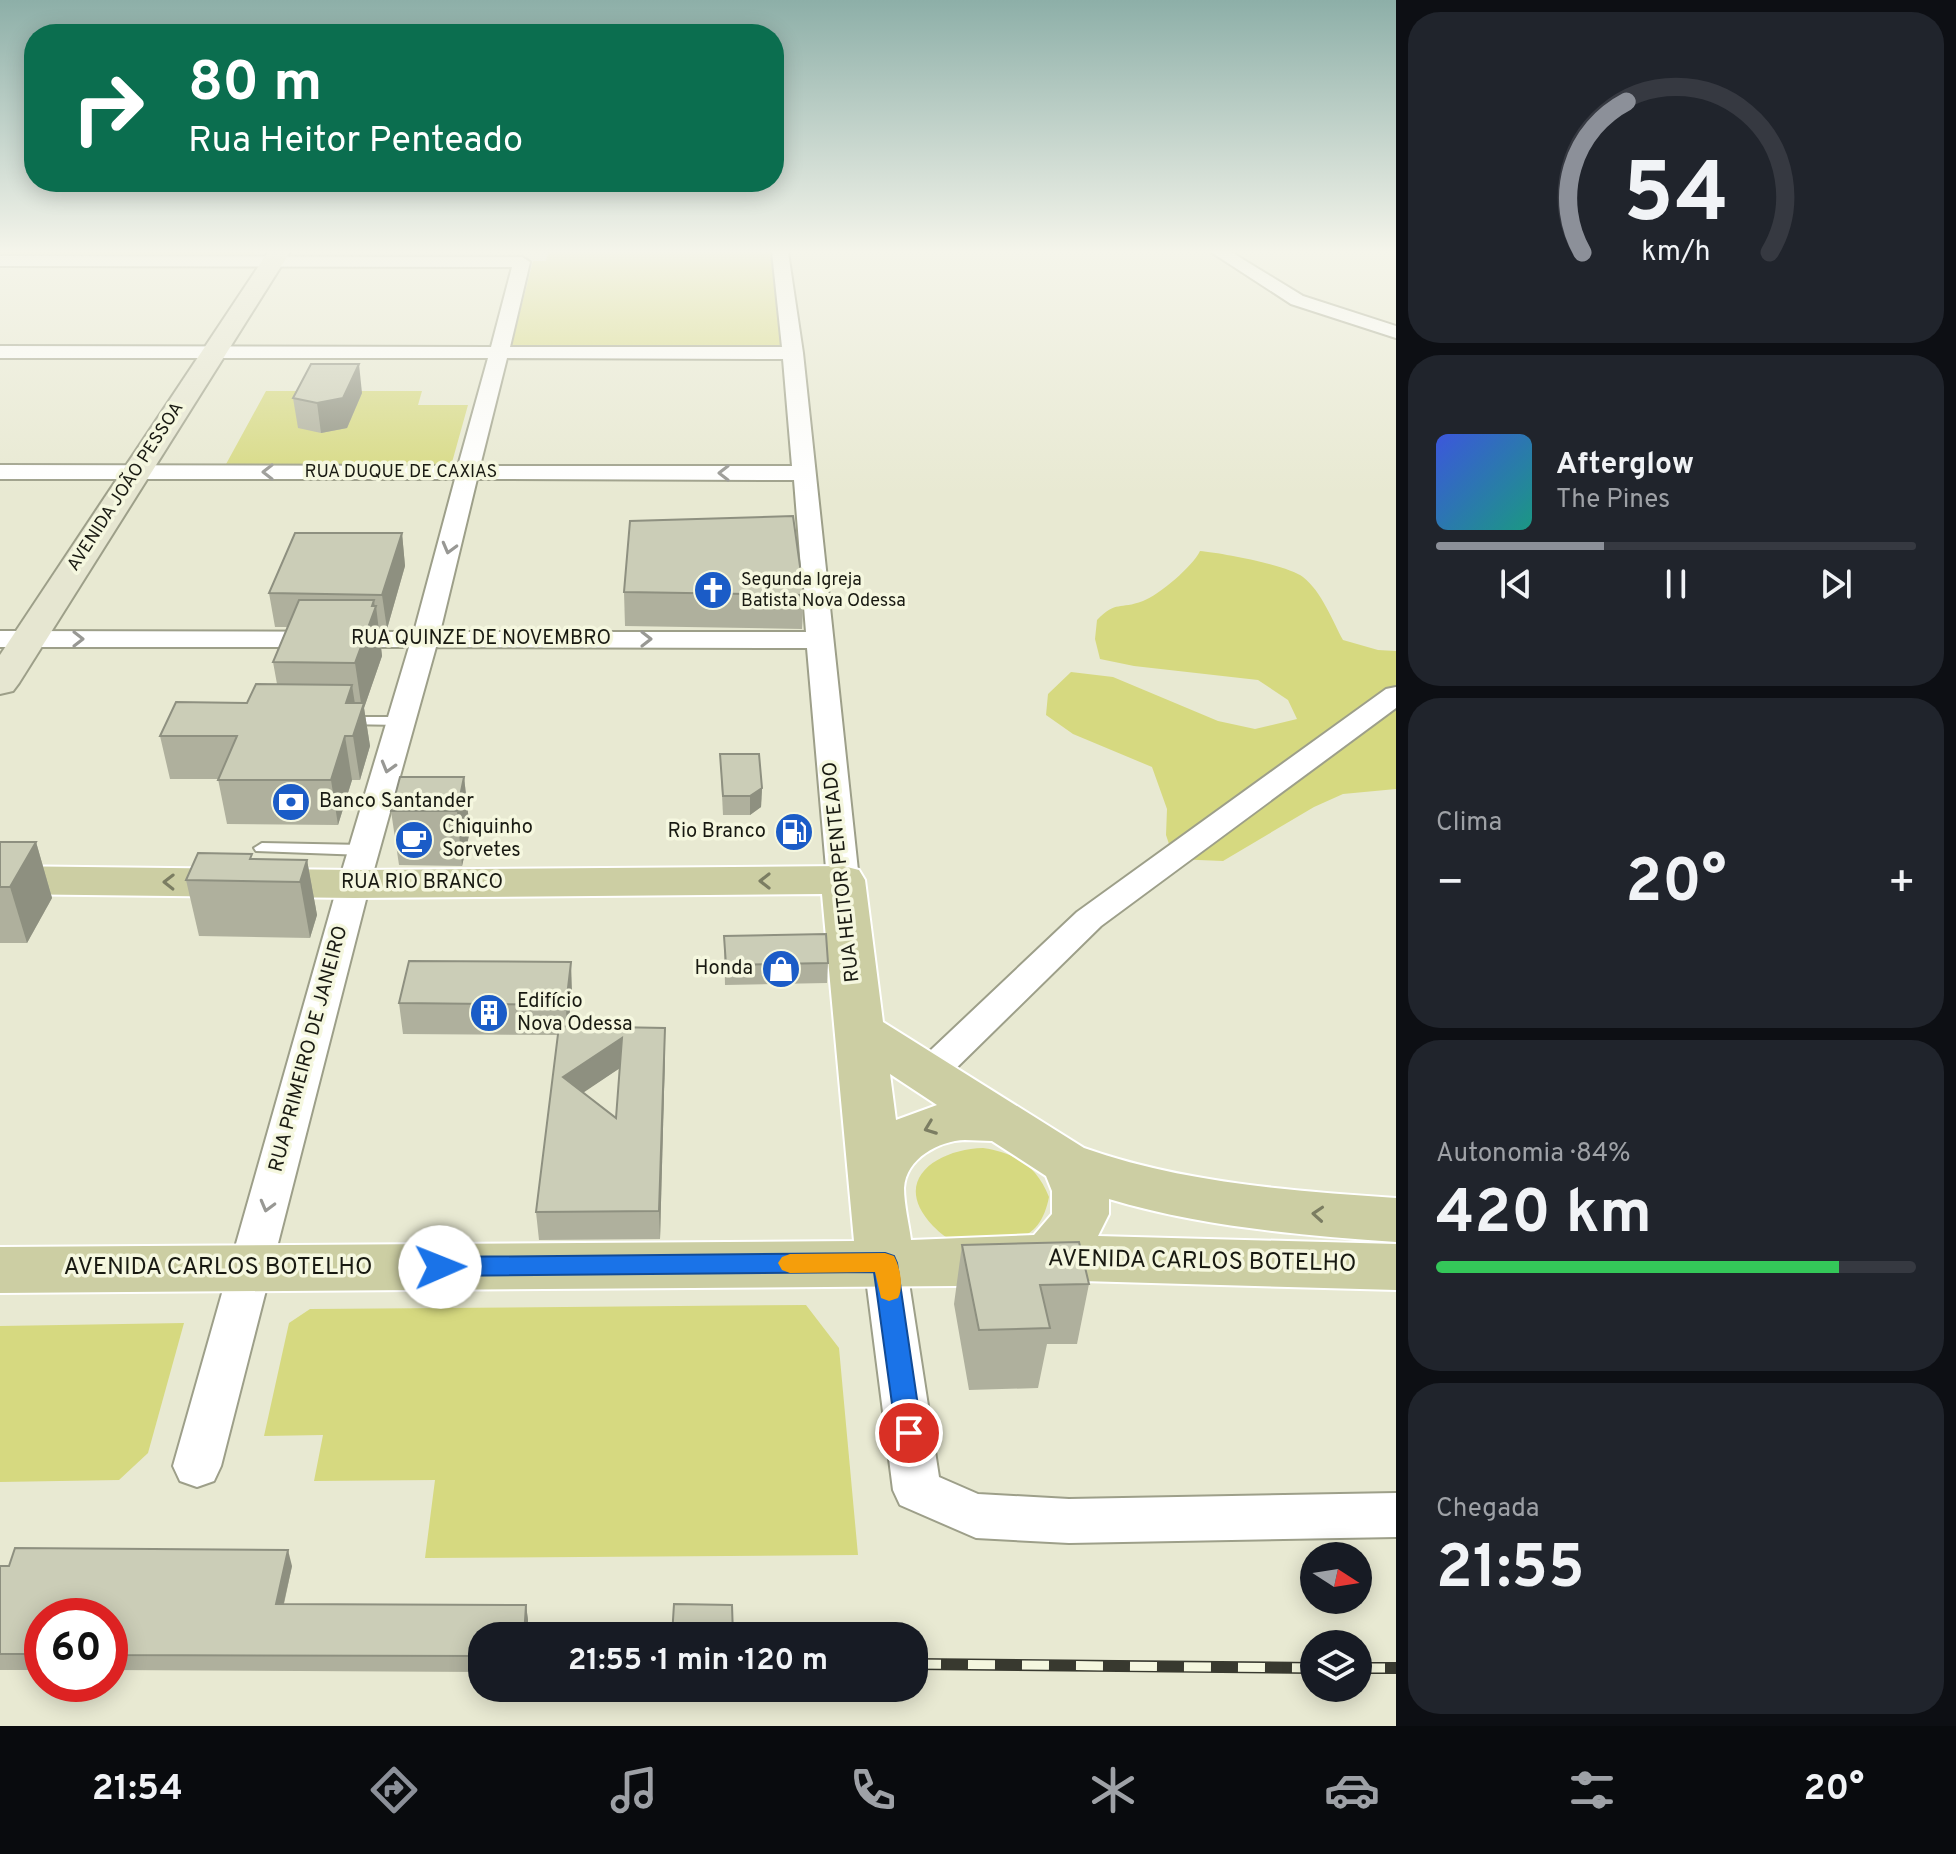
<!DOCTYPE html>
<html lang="pt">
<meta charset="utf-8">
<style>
body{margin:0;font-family:Overpass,sans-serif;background:#20242c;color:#f1f3f6;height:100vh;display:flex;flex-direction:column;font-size:30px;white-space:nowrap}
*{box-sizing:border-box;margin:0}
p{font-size:26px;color:#9ea1a6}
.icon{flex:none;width:44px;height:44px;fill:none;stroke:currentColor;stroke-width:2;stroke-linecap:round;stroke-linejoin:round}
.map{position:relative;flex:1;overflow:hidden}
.panel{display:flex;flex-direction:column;gap:12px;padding:12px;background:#0d0f14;width:560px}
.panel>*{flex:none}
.hud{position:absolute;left:24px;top:24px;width:760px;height:168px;border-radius:32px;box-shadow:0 4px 20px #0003;background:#0b6e4f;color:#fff;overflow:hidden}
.needle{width:52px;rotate:102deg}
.controls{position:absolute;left:1300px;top:1542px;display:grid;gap:16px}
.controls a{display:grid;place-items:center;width:72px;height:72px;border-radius:50%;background:#171b24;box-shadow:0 4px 20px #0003;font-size:40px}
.speed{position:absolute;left:24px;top:1598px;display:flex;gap:16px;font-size:40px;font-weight:700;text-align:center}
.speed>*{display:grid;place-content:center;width:104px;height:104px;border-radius:50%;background:#171b24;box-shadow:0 4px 20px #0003;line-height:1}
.speed .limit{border:12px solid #d22;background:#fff;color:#111}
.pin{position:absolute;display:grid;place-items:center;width:68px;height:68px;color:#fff;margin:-34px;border:4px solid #fff;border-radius:50%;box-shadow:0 2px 8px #0007}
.me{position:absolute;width:88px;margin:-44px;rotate:89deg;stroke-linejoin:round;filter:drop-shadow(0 0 6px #0008)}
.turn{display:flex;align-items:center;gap:28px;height:168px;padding:0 32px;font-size:36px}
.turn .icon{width:104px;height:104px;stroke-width:2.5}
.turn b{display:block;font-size:56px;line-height:68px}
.big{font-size:60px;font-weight:700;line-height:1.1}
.panel .tile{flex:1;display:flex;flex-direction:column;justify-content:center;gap:12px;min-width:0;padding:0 28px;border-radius:32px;background:#20242c}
.panel .dial{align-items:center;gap:0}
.dial svg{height:208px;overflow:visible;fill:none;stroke:#363941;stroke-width:7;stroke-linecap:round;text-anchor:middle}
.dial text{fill:#f1f3f6;stroke:none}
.song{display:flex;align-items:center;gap:24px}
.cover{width:96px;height:96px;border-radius:12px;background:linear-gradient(135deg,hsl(230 70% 55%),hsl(170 70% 35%))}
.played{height:8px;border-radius:4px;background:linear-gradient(90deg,#8c9099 35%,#363941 35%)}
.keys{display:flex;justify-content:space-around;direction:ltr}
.heat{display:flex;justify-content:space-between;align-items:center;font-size:44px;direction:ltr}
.charge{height:12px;border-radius:6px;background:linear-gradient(90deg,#34c759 84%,#363941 0)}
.trip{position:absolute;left:468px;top:1622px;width:460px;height:80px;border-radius:32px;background:#171b24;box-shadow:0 4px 20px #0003;font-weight:700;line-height:80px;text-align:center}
.menu{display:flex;height:128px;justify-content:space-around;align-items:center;background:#090b0e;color:#9ea1a6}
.menu .icon{width:56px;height:56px}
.menu .selected{color:#8c9099}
.menu b{font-size:36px;color:#f1f3f6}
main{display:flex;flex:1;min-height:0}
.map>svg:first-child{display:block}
.green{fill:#d6d980}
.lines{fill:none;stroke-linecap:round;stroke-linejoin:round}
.lane-casing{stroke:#9d9f89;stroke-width:4}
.street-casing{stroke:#9d9f89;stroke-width:4}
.secondary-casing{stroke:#9d9f89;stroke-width:4}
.primary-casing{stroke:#fff;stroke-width:4}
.lane{fill:#fff;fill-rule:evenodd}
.street{fill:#fff;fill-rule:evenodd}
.secondary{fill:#e6e6d1;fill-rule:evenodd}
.primary{fill:#cccea3;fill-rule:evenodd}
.rail-casing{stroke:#38392f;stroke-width:12}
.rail{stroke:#f5f7df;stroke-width:9;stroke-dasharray:27;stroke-linecap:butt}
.wall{fill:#afb09d;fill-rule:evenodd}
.shaded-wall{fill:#8e9080}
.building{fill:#cbcdb7;stroke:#8e9080;stroke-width:2;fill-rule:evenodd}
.oneway{stroke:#989894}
.oneway2{stroke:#7b7d62}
.route{fill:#1a73e8;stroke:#114b97;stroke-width:2}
.slow{fill:#f59e0b}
.labels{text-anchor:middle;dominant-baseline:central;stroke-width:7;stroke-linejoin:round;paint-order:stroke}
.far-street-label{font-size:18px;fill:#191a12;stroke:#f5f7df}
.far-poi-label{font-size:18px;fill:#191a12;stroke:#f5f7df;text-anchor:start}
.street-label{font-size:20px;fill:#191a12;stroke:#f5f7df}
.poi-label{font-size:20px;fill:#191a12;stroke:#f5f7df;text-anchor:start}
.near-street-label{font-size:24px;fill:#191a12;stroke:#f5f7df}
</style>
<main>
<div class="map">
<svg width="1396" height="1726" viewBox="0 0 1396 1726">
<rect width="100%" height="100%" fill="#e8e9d2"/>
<g class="green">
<polygon points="0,252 256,252 252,259 0,257"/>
<polygon points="548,252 773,252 786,350 511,347 533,261 546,261"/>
<polygon points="266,391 422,391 418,405 468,405 451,466 225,466"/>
<path d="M1200,551c22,2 87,14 103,26 19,15 29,43 40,63l35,10 18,1v138l-53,5 -29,13 -91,54 -49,-2 -8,-24 1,-26 -15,-42 -79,-33 -27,-19 2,-21 23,-22 42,5 105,44 37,8 42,-10 -9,-19 -30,-20 -124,-14 -34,-7 -5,-20 2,-19c20,-20 22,-10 46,-19 16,-6 50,-35 57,-50z"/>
<path d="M983,1148c33,5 54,18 66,49 -6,31 -22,45 -54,45 -12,0 -26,2 -37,0 -9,-1 -19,-10 -25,-16 -44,-46 5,-77 50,-78z"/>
<polygon points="806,1305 839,1348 858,1555 425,1558 435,1480 314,1481 323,1435 264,1436 289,1323 310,1309"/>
<polygon points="184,1323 148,1453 119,1480 0,1482 0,1326"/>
</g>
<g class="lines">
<defs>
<g id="lane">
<polygon points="347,717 401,717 408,721 401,725 342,724 340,721"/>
<polygon points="262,843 364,845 372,850 364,855 256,851 254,848"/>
</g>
<g id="street">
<path d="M772,252h16l15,101 56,527 -5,7 -11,3 -11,-3 -5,-7 -20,-232 -371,-1 -66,237 -149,582 -7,15 -17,6 -17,-6 -7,-15 165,-582 71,-237h-409v-16l414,1 41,-153h-455v-14l458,1 30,-108h-488v-12l491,1 21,-80 -512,-1v-10l522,1 8,5 -20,85h272zM507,358l276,1 9,107h-312zM477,479l317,1 12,152h-366z"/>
<polygon points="1211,252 1231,252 1303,296 1396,326 1396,338 1291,304"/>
<polygon points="1396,687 1396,708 1101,926 941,1083 928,1087 915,1083 909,1074 915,1065 1077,912 1386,689"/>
<polygon points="885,1246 900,1251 906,1263 939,1477 978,1494 1069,1499 1396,1493 1396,1537 1069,1543 976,1538 900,1505 893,1490 864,1263 870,1251"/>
</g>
<polygon id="secondary" points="268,252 290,252 19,683 13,691 0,694 0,655"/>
<path id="primary" d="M0,866l354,4 489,-4 16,4 6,10 18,142 201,126c99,35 208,43 312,50v44c-96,-7 -194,-15 -287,-43v15l-11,22 298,8v46l-348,-10 -93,6 -955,7v-46l854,-6 -32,-347 -468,4 -354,-4zM890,1074l47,31 -41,15zM965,1140l27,1 54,35 6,15v23l-18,21 -123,5c-2,-16 -7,-35 -7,-52 2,-30 35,-47 61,-48z"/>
</defs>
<use href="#lane" class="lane-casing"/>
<use href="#street" class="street-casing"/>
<use href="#secondary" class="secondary-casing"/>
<use href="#primary" class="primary-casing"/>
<use href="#lane" class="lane"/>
<use href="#street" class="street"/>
<use href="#secondary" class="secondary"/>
<use href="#primary" class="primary"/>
<defs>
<g id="rail">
<polyline points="914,1664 1314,1668"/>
<polyline points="1358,1668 1396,1668"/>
</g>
</defs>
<use href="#rail" class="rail-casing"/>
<use href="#rail" class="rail"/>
</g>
<g class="wall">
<polygon points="362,393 347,428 321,433 298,428 293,398"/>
<polygon points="402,533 405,566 387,629 379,629 382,656 364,708 370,746 360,780 352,780 338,825 227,824 218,779 170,779 160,736 247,703 277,684 273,662 287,627 275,627 269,593"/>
<polygon points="624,592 804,595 802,629 625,626"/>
<polygon points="720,754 762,788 761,807 750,815 723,815"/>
<polygon points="464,777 470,831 462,866 399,865 391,811"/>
<polygon points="0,842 36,842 52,898 27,943 0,943"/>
<polygon points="307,860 317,915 310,938 199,936 186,880"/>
<polygon points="724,936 828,963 827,983 725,985"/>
<path d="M572,992l-4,34 97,2v27l-5,184 -121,1 -3,-28 22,-177 -155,-1 -4,-31zM620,1068l-4,50 -33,-26z"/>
<polygon points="962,1245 1089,1284 1077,1344 1047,1344 1038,1388 969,1390 954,1304"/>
<polygon points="0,1566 292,1566 284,1604 526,1605 528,1620 527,1636 482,1636 482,1672 110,1670 110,1616 42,1616 42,1670 0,1670"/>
</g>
<g class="shaded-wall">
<polygon points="359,364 362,393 347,428 321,433 317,403"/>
<polygon points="402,533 405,566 387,629 382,595"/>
<polygon points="374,600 375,609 376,606 382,656 364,708 370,746 360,780 353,736 346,703 352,685 358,723 362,710 355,663"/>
<polygon points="345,736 352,780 338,825 331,780"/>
<polygon points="464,777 470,831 462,866 457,811"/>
<polygon points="762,788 761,807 750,815 750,796"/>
<polygon points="36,842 52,898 27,943 10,887"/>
<polygon points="307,860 317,915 310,938 300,882"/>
<polygon points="571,962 572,992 567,1035 566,1005"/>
<polygon points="665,1028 665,1055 660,1239 659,1211"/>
<polygon points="622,1038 623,1066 565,1105 563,1077"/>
<polygon points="288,1550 292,1566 280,1620 276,1604"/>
<polygon points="526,1605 528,1620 527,1636 524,1636"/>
</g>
<g class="building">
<polygon points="311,364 359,364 343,398 317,403 293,398"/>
<polygon points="793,516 804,595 624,592 630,521"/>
<polygon points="295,533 402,533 382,595 269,593"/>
<polygon points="299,600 374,600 372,606 376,606 355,663 273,662"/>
<polygon points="256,684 352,685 346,703 364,703 353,736 345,736 331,780 218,780 237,736 160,736 176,702 247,703"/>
<polygon points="720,754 759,754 762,788 750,796 723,796"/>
<polygon points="400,777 464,777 457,811 391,811"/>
<polygon points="0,842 36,842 10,887 0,887"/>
<polygon points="198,853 252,854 250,859 307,860 300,882 186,880"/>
<polygon points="826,934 828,963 726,965 724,936"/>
<polygon points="409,961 571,962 566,1005 399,1003"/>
<path d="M559,1026l106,2 -6,183 -123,1zM622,1038l-6,80 -53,-41z"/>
<polygon points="1079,1242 1089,1284 1040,1285 1050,1328 979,1330 962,1245"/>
<polygon points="15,1548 288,1550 276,1604 526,1605 524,1636 482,1636 482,1656 110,1655 110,1616 42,1616 42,1654 0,1654 0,1566 9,1566"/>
<polygon points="674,1604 732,1605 733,1636 672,1636"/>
</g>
<defs><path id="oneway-chevron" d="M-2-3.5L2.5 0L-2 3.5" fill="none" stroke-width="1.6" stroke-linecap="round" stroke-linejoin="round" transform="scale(2)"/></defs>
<g class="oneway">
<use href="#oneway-chevron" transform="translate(268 472) rotate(-180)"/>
<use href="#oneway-chevron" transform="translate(724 473) rotate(-180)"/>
<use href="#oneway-chevron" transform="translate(449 548) rotate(105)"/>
<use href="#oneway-chevron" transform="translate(78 639)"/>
<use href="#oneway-chevron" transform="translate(646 639)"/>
<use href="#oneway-chevron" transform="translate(388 767) rotate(106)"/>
<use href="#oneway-chevron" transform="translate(267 1206) rotate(105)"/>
</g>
<g class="oneway2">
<use href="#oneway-chevron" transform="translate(765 881) rotate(180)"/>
<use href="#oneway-chevron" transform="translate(169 882) rotate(-179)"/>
<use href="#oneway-chevron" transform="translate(930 1128) rotate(159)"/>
<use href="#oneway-chevron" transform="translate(1318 1214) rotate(-176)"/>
</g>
<linearGradient id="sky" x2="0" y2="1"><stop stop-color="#8dafa8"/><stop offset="0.51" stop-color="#f5f5eb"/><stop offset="1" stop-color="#f5f5eb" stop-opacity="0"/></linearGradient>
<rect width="1396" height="494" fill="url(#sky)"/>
<polygon class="route" points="885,1253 894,1256 897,1263 922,1433 918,1442 909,1445 899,1442 896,1433 874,1272 440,1276 432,1273 428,1267 432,1260 440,1257"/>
<path class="slow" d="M885,1253l9,3c6,11 10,31 4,42l-9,3 -8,-3 -6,-26 -85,1 -8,-3 -4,-7 4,-6 8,-3z"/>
<defs>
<symbol id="church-disc" viewBox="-11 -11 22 22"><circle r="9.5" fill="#1b5cc7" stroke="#f5f7df"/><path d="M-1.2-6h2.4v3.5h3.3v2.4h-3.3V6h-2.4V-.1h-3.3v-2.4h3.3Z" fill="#fff"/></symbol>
<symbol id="bank-disc" viewBox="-11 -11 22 22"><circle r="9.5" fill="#1b5cc7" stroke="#f5f7df"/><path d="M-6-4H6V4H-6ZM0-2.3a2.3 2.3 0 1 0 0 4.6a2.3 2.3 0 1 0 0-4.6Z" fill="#fff"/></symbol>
<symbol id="fuel-disc" viewBox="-11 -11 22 22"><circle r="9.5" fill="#1b5cc7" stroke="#f5f7df"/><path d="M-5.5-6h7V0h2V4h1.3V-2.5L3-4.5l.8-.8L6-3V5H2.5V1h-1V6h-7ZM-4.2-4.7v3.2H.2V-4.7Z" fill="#fff"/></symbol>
<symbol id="cafe-disc" viewBox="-11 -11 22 22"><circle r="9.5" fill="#1b5cc7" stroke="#f5f7df"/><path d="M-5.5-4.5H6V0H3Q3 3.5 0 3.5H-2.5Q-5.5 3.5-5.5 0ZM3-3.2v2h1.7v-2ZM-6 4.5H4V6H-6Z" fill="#fff"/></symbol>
<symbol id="shop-disc" viewBox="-11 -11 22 22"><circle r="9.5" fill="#1b5cc7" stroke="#f5f7df"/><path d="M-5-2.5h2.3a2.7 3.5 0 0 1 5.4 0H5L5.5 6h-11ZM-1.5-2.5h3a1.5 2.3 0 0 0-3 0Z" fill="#fff"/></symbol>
<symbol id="building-disc" viewBox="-11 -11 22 22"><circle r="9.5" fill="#1b5cc7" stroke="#f5f7df"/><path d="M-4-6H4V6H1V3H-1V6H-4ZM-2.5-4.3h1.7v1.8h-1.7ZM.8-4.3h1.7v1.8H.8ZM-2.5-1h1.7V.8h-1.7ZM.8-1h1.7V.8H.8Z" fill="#fff"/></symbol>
</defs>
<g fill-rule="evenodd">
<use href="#church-disc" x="691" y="568" width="44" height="44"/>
<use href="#bank-disc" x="269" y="780" width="44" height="44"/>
<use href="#fuel-disc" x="772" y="810" width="44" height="44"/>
<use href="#cafe-disc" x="392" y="818" width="44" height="44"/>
<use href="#shop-disc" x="759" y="947" width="44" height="44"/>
<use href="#building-disc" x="467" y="991" width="44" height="44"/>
</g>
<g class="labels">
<g class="far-street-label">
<text x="401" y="472">RUA DUQUE DE CAXIAS</text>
<text transform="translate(126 487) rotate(-57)">AVENIDA JOÃO PESSOA</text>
</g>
<g class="far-poi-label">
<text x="741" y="580">Segunda Igreja<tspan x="741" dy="21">Batista Nova Odessa</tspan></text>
</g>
<g class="street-label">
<text x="481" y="639">RUA QUINZE DE NOVEMBRO</text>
<text transform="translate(842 872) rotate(-96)">RUA HEITOR PENTEADO</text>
<text x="422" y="883">RUA RIO BRANCO</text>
<text transform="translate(309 1049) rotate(-75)">RUA PRIMEIRO DE JANEIRO</text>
</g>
<g class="poi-label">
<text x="319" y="802">Banco Santander</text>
<text x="442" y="828">Chiquinho<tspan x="442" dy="23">Sorvetes</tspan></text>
<text x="766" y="832" text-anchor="end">Rio Branco</text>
<text x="753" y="969" text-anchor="end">Honda</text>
<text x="517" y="1002">Edifício<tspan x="517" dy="23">Nova Odessa</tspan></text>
</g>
<g class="near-street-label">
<text transform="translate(1202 1262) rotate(1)">AVENIDA CARLOS BOTELHO</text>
<text x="218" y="1268">AVENIDA CARLOS BOTELHO</text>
</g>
</g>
</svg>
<div class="controls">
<a><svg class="needle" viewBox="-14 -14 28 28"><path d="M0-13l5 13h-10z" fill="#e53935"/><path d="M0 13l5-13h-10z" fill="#9ea1a6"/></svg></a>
<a><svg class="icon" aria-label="layers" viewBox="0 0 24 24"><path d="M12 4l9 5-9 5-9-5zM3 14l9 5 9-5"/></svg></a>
</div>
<div class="speed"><div class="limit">60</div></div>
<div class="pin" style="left:909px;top:1433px;background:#d93025"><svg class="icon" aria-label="arrive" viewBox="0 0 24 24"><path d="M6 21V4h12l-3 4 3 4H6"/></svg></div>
<svg class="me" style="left:440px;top:1267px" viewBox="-20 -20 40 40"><circle r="19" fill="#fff"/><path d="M0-13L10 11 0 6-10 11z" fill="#1a73e8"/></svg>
<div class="trip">21:55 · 1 min · 120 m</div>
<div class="hud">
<div class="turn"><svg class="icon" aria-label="right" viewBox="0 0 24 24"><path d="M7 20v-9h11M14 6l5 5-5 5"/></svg><div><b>80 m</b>Rua Heitor Penteado</div></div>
</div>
</div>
<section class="panel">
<div class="tile dial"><svg viewBox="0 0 100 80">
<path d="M14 69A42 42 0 1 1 86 69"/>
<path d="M14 69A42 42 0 0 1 31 11" stroke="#8c9099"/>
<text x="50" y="56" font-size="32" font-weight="700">54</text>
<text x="50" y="72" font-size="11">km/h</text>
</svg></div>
<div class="tile">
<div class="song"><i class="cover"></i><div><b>Afterglow</b><p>The Pines</p></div></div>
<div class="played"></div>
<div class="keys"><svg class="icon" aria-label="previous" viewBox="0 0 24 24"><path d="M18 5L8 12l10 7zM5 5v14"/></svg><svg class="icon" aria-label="pause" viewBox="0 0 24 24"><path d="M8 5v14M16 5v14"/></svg><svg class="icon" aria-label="next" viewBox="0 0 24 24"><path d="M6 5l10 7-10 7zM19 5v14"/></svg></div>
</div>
<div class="tile"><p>Clima</p>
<div class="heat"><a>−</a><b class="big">20°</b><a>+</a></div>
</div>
<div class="tile"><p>Autonomia · 84%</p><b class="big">420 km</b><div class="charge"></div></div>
<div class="tile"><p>Chegada</p><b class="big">21:55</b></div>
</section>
</main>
<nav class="menu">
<b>21:54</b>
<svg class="icon selected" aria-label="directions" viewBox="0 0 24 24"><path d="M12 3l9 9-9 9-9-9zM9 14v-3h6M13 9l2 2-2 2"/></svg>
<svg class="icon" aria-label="music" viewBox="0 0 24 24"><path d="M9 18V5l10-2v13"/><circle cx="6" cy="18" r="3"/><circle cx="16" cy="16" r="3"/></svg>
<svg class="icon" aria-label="phone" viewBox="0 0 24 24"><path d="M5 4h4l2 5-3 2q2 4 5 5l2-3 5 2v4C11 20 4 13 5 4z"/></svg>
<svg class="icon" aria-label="climate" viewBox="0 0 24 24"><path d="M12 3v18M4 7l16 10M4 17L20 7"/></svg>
<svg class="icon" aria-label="car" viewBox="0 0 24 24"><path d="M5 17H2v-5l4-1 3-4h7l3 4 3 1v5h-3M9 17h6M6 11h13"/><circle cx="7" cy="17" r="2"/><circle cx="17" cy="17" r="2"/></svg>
<svg class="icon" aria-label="filters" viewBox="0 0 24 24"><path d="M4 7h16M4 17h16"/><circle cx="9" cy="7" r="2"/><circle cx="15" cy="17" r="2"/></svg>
<b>20°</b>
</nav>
